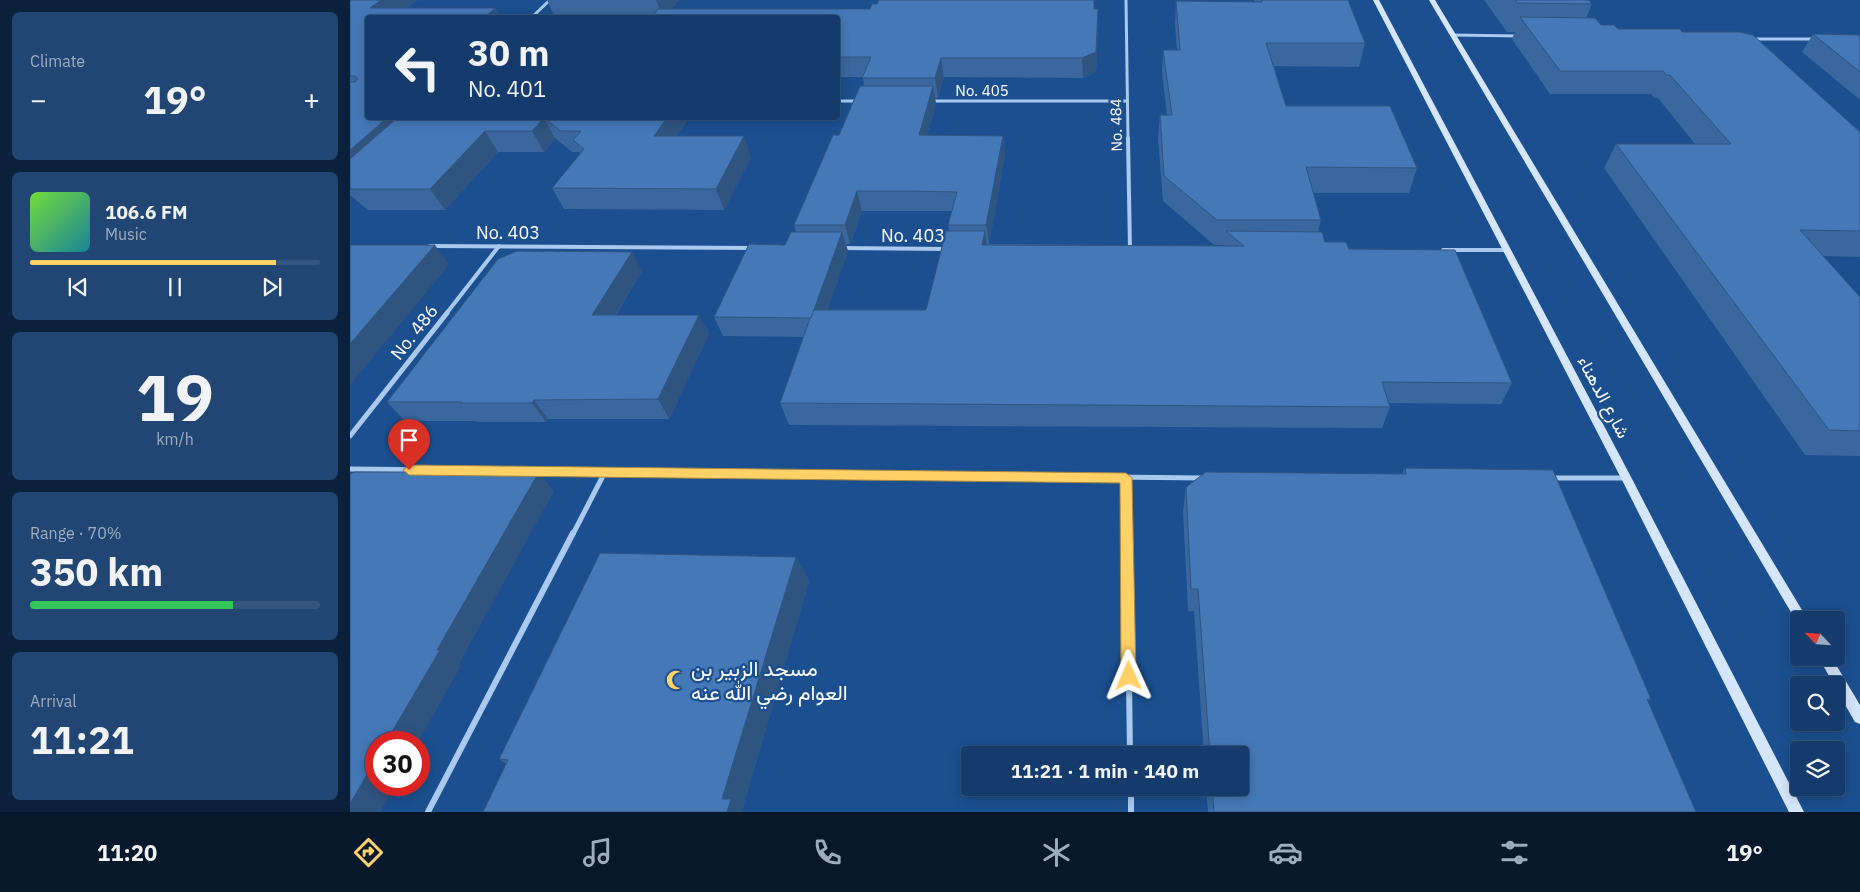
<!DOCTYPE html>
<meta charset="utf-8">
<style>
body{margin:0;font-family:"IBM Plex Sans",Vazirmatn,sans-serif;background:#214673;color:#f1f3f6;height:100vh;display:flex;flex-direction:column;font-size:19px;white-space:nowrap}
*{box-sizing:border-box;margin:0}
p{font-size:16px;color:#9dadc1}
.icon{flex:none;width:28px;height:28px;fill:none;stroke:currentColor;stroke-width:2;stroke-linecap:round;stroke-linejoin:round}
.map{position:relative;flex:1;overflow:hidden}
.panel{display:flex;flex-direction:column;gap:12px;padding:12px;background:#0b203b;width:350px}
.panel>*{flex:none}
.banner{position:absolute;left:15px;top:15px;width:475px;height:105px;border-radius:5px;box-shadow:0 2px 12px #0003,0 0 0 1px #33557e;background:#143b6b;color:#f1f3f6;overflow:hidden}
.needle{width:32px;rotate:295deg}
.buttons{position:absolute;left:1440px;top:611px;display:grid;gap:10px}
.buttons a{display:grid;place-items:center;width:55px;height:55px;border-radius:5px;background:#143b6b;box-shadow:0 2px 12px #0003,0 0 0 1px #33557e;font-size:25px}
.speed{position:absolute;left:15px;top:731px;display:flex;gap:10px;font-size:25px;font-weight:700;text-align:center}
.speed>*{display:grid;place-content:center;width:65px;height:65px;border-radius:50%;background:#143b6b;box-shadow:0 2px 12px #0003,0 0 0 1px #33557e;line-height:1}
.speed .limit{border:8px solid #d22;background:#fff;color:#111}
.pin{position:absolute;display:grid;place-items:center;width:42px;height:42px;color:#fff;margin:-51px -21px;border-radius:50% 50% 50% 0;rotate:-45deg;box-shadow:0 0 5px #0007}
.pin .icon{rotate:45deg}
.me{position:absolute;width:55px;margin:-28px;rotate:359deg;stroke-linejoin:round;filter:drop-shadow(0 0 4px #0008)}
.turn{display:flex;align-items:center;gap:18px;height:105px;padding:0 20px;font-size:22px}
.turn .icon{width:65px;height:65px;stroke-width:2.5}
.turn b{display:block;font-size:35px;line-height:42px}
.big{font-size:38px;font-weight:700;line-height:1.1}
.panel .tile{flex:1;display:flex;flex-direction:column;justify-content:center;gap:8px;min-width:0;padding:0 18px;border-radius:8px;background:#214673}
.panel .dial{align-items:center;gap:0}
.dial b{font-size:65px;line-height:1}
.song{display:flex;align-items:center;gap:15px}
.cover{width:60px;height:60px;border-radius:8px;background:linear-gradient(135deg,hsl(100 70% 55%),hsl(190 70% 35%))}
.played{height:5px;border-radius:2px;background:linear-gradient(90deg,#ffd166 85%,#33557e 85%)}
.keys{display:flex;justify-content:space-around;direction:ltr}
.heat{display:flex;justify-content:space-between;align-items:center;font-size:28px;direction:ltr}
.charge{height:8px;border-radius:4px;background:linear-gradient(90deg,#34c759 70%,#33557e 0)}
.trip{position:absolute;left:611px;top:746px;width:288px;height:50px;border-radius:5px;background:#143b6b;box-shadow:0 2px 12px #0003,0 0 0 1px #33557e;font-weight:700;line-height:50px;text-align:center}
.tab-bar{display:flex;height:80px;justify-content:space-around;align-items:center;background:#08182b;color:#9dadc1}
.tab-bar .icon{width:35px;height:35px}
.tab-bar .on{color:#ffd166}
.tab-bar b{font-size:22px;color:#f1f3f6}
main{display:flex;flex:1;min-height:0}
.map>svg:first-child{display:block}
.lines{fill:none;stroke-linecap:round;stroke-linejoin:round}
.street-far3{stroke:#a9c9ee;stroke-width:3}
.street-far2{stroke:#a9c9ee;stroke-width:4}
.street-far1{stroke:#a9c9ee;stroke-width:5}
.street{stroke:#a9c9ee;stroke-width:6}
.secondary{fill:#d6e6fa;fill-rule:evenodd}
.wall{fill:#3a679d;fill-rule:evenodd}
.shaded-wall{fill:#305480}
.building{fill:#4478b7;stroke:#305480}
.route{fill:#ffd166;stroke:#a68842}
.labels{text-anchor:middle;dominant-baseline:central;stroke-width:4.5;stroke-linejoin:round;paint-order:stroke}
.far-street-label{font-size:15px;fill:#fff;stroke:#1b4f8f}
.street-label{font-size:18px;fill:#fff;stroke:#1b4f8f}
.near-poi-label{font-size:21px;fill:#fff;stroke:#1b4f8f;text-anchor:start}
</style>
<main>
<section class="panel">
<div class="tile"><p>Climate</p>
<div class="heat"><a>−</a><b class="big">19°</b><a>+</a></div>
</div>
<div class="tile">
<div class="song"><i class="cover"></i><div><b>106.6 FM</b><p>Music</p></div></div>
<div class="played"></div>
<div class="keys"><svg class="icon" aria-label="previous" viewBox="0 0 24 24"><path d="M18 5L8 12l10 7zM5 5v14"/></svg><svg class="icon" aria-label="pause" viewBox="0 0 24 24"><path d="M8 5v14M16 5v14"/></svg><svg class="icon" aria-label="next" viewBox="0 0 24 24"><path d="M6 5l10 7-10 7zM19 5v14"/></svg></div>
</div>
<div class="tile dial"><b>19</b><p>km/h</p></div>
<div class="tile"><p>Range · 70%</p><b class="big">350 km</b><div class="charge"></div></div>
<div class="tile"><p>Arrival</p><b class="big">11:21</b></div>
</section>
<div class="map">
<svg width="1510" height="812" viewBox="0 0 1510 812">
<rect width="100%" height="100%" fill="#1b4f8f"/>
<g class="lines">
<g class="street-far3">
<polyline points="776,0 778,139"/>
<polyline points="181,18 200,0"/>
<polyline points="1102,35 1170,36"/>
<polyline points="1401,39 1465,39"/>
<polyline points="488,101 509,101"/>
<polyline points="580,101 777,101"/>
</g>
<g class="street-far2">
<polyline points="778,138 780,250"/>
<polyline points="80,246 404,248"/>
<polyline points="490,248 597,249"/>
<polyline points="1093,250 1156,250"/>
<polyline points="96,314 149,246"/>
</g>
<g class="street-far1">
<polyline points="0,436 97,313"/>
<polyline points="0,469 854,478"/>
<polyline points="776,478 777,534"/>
<polyline points="1200,478 1276,478"/>
<polyline points="223,534 255,472"/>
</g>
<g class="street">
<polyline points="777,533 780,755"/>
<polyline points="781,788 781,812"/>
<polyline points="78,812 223,533"/>
</g>
<g class="secondary">
<polygon points="1023,0 1029,0 1280,475 1454,812 1439,812 1271,478"/>
<polygon points="1079,0 1085,0 1458,620 1449,620 1448,624"/>
<polygon points="1469,658 1482,658 1510,705 1510,724 1505,722 1486,689 1486,685 1484,685"/>
</g>
</g>
<g class="wall">
<polygon points="0,0 67,0 57,8 18,118 339,118 327,136 401,157 374,210 214,209 202,188 230,154 229,152 222,152 205,138 194,152 148,152 95,210 18,210 0,195"/>
<path d="M197,0h132l-8,9h427v19l-2,44 -13,6 -139,-1 -6,21h-3l1,6 -9,31 76,1 2,18 -16,90 235,2v-1h-10l-51,-44 -5,-62 2,-24h7l-5,-42 1,-23h14l-2,-26 1,-23 79,1 -1,-2h94l17,43 -6,24 -85,-1 12,40 131,62 -8,25h-96l8,27 -3,12 7,10 24,7 163,134 -11,21 -112,-1 1,4 -8,21 -593,-3 -9,-22 24,-66 -81,-1 -9,-19 71,-72 11,-13 -2,-7 70,-139 -1,-9h-25v-59h-283zM512,211h90l-4,14 1,6 -23,79h-99l21,-59 -3,-7h5z"/>
<polygon points="1134,0 1239,0 1242,4 1236,18 1251,25 1268,29 1332,32 1510,132 1510,257 1473,256 1510,297 1510,456 1455,455 1254,168 1266,144 1345,144 1308,98 1304,98 1301,94 1200,94 1162,39 1165,32 1157,32"/>
<polygon points="1463,34 1510,35 1510,100 1452,52"/>
<polygon points="292,271 266,315 349,315 359,334 319,419 198,419 196,422 127,422 126,421 55,421 37,402"/>
<polygon points="1055,468 1301,699 1298,701 1346,812 858,812 856,788 890,788 890,755 854,755 844,611 838,611 833,511 836,487 1052,474"/>
<polygon points="446,557 459,581 392,810 394,812 133,812 156,764 149,759"/>
</g>
<g class="shaded-wall">
<polygon points="31,0 67,0 44,18 20,8"/>
<polygon points="306,0 329,0 314,18 313,18"/>
<polygon points="145,8 151,18 134,18"/>
<polygon points="748,9 748,28 746,72 733,78 732,58"/>
<polygon points="591,58 594,77 588,98 585,78"/>
<polygon points="583,86 586,104 572,153 569,135"/>
<polygon points="37,118 74,118 0,185 0,150"/>
<polygon points="194,118 205,138 194,152 182,131"/>
<polygon points="317,118 339,118 313,157 304,136"/>
<polygon points="135,131 148,152 95,210 80,189"/>
<polygon points="394,136 401,157 374,210 366,189"/>
<polygon points="653,136 655,154 639,244 636,225"/>
<polygon points="507,191 512,211 500,244 495,225"/>
<polygon points="635,231 638,252 632,245"/>
<polygon points="492,232 498,251 468,337 461,318"/>
<polygon points="85,245 99,265 0,385 0,344"/>
<polygon points="282,252 292,271 254,334 242,315"/>
<polygon points="349,315 359,334 319,419 308,399"/>
<polygon points="184,400 198,419 196,422 182,403"/>
<polygon points="189,472 204,491 109,664 111,666 68,742 36,742 87,650"/>
<polygon points="446,557 459,581 392,810 394,812 377,812 372,799"/>
<polygon points="26,759 26,785 45,785 30,812 0,812 0,804"/>
</g>
<g class="building">
<polygon points="0,0 31,0 20,8 145,8 134,18 18,18 18,118 37,118 0,150 0,82 5,82 8,79 5,76 0,76"/>
<polygon points="529,0 744,0 744,9 748,9 746,52 732,58 591,58 585,78 512,78 521,57 488,57 488,18 301,18 308,9 520,9 522,4 527,4"/>
<polygon points="912,0 998,0 1015,43 916,43 936,106 1040,106 1067,168 956,167 971,220 867,220 814,176 810,115 822,115 813,50 830,50 826,1 912,2"/>
<polygon points="1165,0 1239,0 1242,4 1168,3"/>
<polygon points="1170,17 1245,18 1251,25 1264,25 1268,29 1330,29 1332,32 1389,32 1403,35 1510,132 1510,231 1450,230 1510,297 1510,431 1479,430 1266,144 1381,144 1320,75 1316,75 1313,71 1210,71"/>
<polygon points="1463,34 1510,35 1510,72"/>
<polygon points="510,86 583,86 569,135 653,136 636,225 598,225 607,192 562,191 507,191 495,225 444,225 483,135 489,135"/>
<polygon points="47,118 317,118 304,136 394,136 366,189 202,188 234,149 223,140 231,131 211,131 194,118 182,131 135,131 80,189 2,189 0,188 0,159"/>
<polygon points="596,231 635,231 632,245 894,246 876,231 972,232 975,242 996,242 999,249 1105,250 1162,383 1032,382 1040,407 430,403 463,310 576,310"/>
<polygon points="441,232 492,232 461,318 364,317 399,244 435,245"/>
<polygon points="0,245 85,245 0,344"/>
<polygon points="167,251 282,252 242,315 349,315 308,399 184,400 182,403 111,403 112,402 37,402 148,259"/>
<polygon points="1055,468 1203,470 1301,699 1297,699 1346,812 864,812 862,788 890,788 890,755 860,755 848,589 841,589 836,487 856,472 1056,474"/>
<polygon points="5,472 189,472 87,650 90,650 36,742 26,742 26,759 0,804 0,474"/>
<polygon points="250,553 446,557 372,799 381,799 377,812 133,812 158,760 149,759"/>
</g>
<polygon class="route" points="59,465 776,473 782,478 786,676 784,681 779,683 774,681 771,676 770,483 59,475 53,470"/>
<defs>
<symbol id="mosque-bare" viewBox="-9 -9 18 18"><path d="M3.5-4.9A6 6 0 1 0 3.5 4.9A5 5 0 1 1 3.5-4.9Z" fill="#ffd166" stroke="#1b4f8f" stroke-width="2.5" paint-order="stroke"/></symbol>
</defs>
<g fill-rule="evenodd">
<use href="#mosque-bare" x="312" y="666" width="28" height="28"/>
</g>
<g class="labels">
<g class="far-street-label">
<text x="632" y="90">No. 405</text>
<text transform="translate(766 125) rotate(-91)">No. 484</text>
</g>
<g class="street-label">
<text x="158" y="232">No. 403</text>
<text x="563" y="235">No. 403</text>
<text transform="translate(64 332) rotate(-52)">No. 486</text>
<text transform="translate(1254 397) rotate(62)">شارع الدهناء</text>
</g>
<g class="near-poi-label">
<text x="341" y="668">مسجد الزبير بن<tspan x="341" dy="24">العوام رضي الله عنه</tspan></text>
</g>
</g>
</svg>
<div class="buttons">
<a><svg class="needle" viewBox="-14 -14 28 28"><path d="M0-13l5 13h-10z" fill="#e53935"/><path d="M0 13l5-13h-10z" fill="#9dadc1"/></svg></a>
<a><svg class="icon" aria-label="search" viewBox="0 0 24 24"><circle cx="10" cy="10" r="6"/><path d="M15 15l6 6"/></svg></a>
<a><svg class="icon" aria-label="layers" viewBox="0 0 24 24"><path d="M12 4l9 5-9 5-9-5zM3 14l9 5 9-5"/></svg></a>
</div>
<div class="speed"><div class="limit">30</div></div>
<div class="pin" style="left:59px;top:470px;background:#d93025"><svg class="icon" aria-label="arrive" viewBox="0 0 24 24"><path d="M6 21V4h12l-3 4 3 4H6"/></svg></div>
<svg class="me" style="left:779px;top:676px" viewBox="-20 -20 40 40"><path d="M0-17L14 15 0 8-14 15z" fill="#ffd166" stroke="#fff" stroke-width="4"/></svg>
<div class="trip">11:21 · 1 min · 140 m</div>
<div class="banner">
<div class="turn"><svg class="icon" aria-label="left" viewBox="0 0 24 24"><path d="M17 20v-9H6M10 6l-5 5 5 5"/></svg><div><b>30 m</b>No. 401</div></div>
</div>
</div>
</main>
<nav class="tab-bar">
<b>11:20</b>
<svg class="icon on" aria-label="directions" viewBox="0 0 24 24"><path d="M12 3l9 9-9 9-9-9zM9 14v-3h6M13 9l2 2-2 2"/></svg>
<svg class="icon" aria-label="music" viewBox="0 0 24 24"><path d="M9 18V5l10-2v13"/><circle cx="6" cy="18" r="3"/><circle cx="16" cy="16" r="3"/></svg>
<svg class="icon" aria-label="phone" viewBox="0 0 24 24"><path d="M5 4h4l2 5-3 2q2 4 5 5l2-3 5 2v4C11 20 4 13 5 4z"/></svg>
<svg class="icon" aria-label="climate" viewBox="0 0 24 24"><path d="M12 3v18M4 7l16 10M4 17L20 7"/></svg>
<svg class="icon" aria-label="car" viewBox="0 0 24 24"><path d="M5 17H2v-5l4-1 3-4h7l3 4 3 1v5h-3M9 17h6M6 11h13"/><circle cx="7" cy="17" r="2"/><circle cx="17" cy="17" r="2"/></svg>
<svg class="icon" aria-label="filters" viewBox="0 0 24 24"><path d="M4 7h16M4 17h16"/><circle cx="9" cy="7" r="2"/><circle cx="15" cy="17" r="2"/></svg>
<b>19°</b>
</nav>
